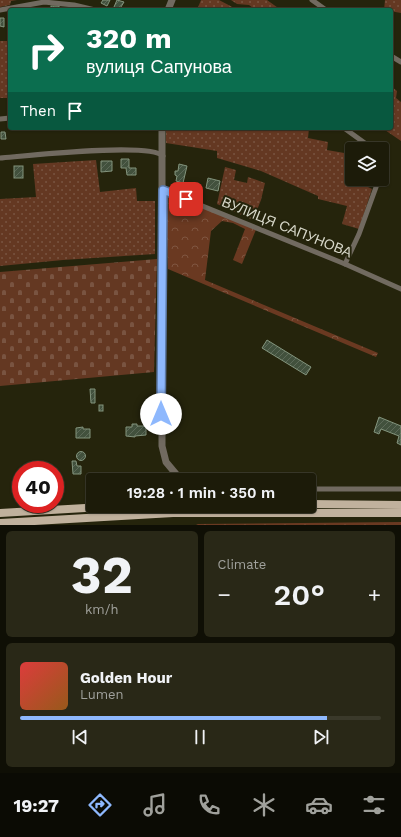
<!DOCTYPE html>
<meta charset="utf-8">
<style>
body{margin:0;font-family:"Work Sans",sans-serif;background:#292817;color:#f1f3f6;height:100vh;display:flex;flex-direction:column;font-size:15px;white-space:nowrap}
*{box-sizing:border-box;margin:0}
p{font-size:13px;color:#a0a19c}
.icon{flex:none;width:22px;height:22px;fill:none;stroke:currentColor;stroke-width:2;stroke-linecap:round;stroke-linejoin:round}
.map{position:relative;height:525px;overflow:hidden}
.panel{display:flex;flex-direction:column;gap:6px;padding:6px;background:#0f0f05;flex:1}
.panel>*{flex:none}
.banner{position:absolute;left:8px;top:8px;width:385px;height:122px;border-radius:4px;box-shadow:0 1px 3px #0004,0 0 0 1px #3a392a;background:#0b6e4f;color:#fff;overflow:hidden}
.buttons{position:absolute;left:345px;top:142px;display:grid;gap:8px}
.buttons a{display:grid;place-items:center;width:44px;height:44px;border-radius:4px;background:#1c1b09;box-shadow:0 1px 3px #0004,0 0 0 1px #3a392a;font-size:20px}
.speed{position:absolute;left:12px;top:461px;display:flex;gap:8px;font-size:20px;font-weight:700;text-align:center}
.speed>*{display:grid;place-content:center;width:52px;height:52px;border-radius:50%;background:#1c1b09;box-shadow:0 1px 3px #0004,0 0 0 1px #3a392a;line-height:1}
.speed .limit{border:6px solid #d22;background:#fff;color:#111}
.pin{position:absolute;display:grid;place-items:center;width:34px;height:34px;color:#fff;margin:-17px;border-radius:8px;box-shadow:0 2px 6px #0006}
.me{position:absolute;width:44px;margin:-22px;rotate:0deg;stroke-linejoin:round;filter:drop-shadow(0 0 3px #0008)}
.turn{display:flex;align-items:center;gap:14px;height:84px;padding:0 12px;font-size:18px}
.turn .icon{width:52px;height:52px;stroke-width:2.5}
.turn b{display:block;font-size:28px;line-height:34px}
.then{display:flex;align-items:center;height:38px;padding:0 12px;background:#0003;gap:8px;font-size:15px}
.big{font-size:30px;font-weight:600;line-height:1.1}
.panel .card{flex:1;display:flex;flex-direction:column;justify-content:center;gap:6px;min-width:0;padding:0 14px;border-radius:6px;background:#292817}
.panel .dial{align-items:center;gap:0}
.dial b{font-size:52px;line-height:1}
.song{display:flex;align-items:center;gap:12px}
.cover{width:48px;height:48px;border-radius:6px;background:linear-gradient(135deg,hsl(0 70% 55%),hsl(30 70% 35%))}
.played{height:4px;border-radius:2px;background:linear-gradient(90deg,#8eb8fd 85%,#3a392a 85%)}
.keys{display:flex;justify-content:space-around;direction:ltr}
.heat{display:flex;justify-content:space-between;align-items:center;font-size:22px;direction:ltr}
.panel .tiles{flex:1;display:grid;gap:6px;grid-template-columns:1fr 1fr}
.card:last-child{grid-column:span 2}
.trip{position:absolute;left:86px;top:473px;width:230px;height:40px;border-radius:4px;background:#1c1b09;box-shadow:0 1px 3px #0004,0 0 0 1px #3a392a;font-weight:600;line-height:40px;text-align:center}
.tab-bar{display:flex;height:64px;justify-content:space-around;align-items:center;background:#0b0b04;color:#a0a19c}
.tab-bar .icon{width:28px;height:28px}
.tab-bar .on{color:#8eb8fd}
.tab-bar b{font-size:18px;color:#f1f3f6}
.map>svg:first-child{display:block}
.forest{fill:url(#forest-crowns)}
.cemetery{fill:url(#cemetery-stones)}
.garden{fill:url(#garden-dots)}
.building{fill:url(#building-hatch);stroke:#83947d}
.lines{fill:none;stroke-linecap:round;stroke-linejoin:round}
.minor{stroke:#716a60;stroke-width:5}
.tertiary{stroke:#716a60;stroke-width:7}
.primary{stroke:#c0b19d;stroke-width:8}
.route-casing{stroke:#5c78a4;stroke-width:10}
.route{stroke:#8eb8fd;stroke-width:7}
.labels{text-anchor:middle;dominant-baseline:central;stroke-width:4;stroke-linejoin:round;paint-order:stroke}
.street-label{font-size:14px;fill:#d7d7c9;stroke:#25240c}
</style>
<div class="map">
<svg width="401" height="525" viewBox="0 0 401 525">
<defs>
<pattern id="forest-crowns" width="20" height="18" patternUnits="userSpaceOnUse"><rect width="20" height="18" fill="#6a3921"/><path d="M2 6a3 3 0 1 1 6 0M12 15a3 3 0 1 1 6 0" fill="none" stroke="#7f5540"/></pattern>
<pattern id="cemetery-stones" width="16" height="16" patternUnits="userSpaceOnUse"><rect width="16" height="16" fill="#643822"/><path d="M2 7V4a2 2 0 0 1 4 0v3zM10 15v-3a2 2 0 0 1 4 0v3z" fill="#795441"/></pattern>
<pattern id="garden-dots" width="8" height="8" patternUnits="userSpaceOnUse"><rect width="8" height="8" fill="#643822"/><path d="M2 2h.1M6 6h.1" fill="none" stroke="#795441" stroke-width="1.8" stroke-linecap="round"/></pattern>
<pattern id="building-hatch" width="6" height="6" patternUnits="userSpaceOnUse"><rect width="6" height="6" fill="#42513d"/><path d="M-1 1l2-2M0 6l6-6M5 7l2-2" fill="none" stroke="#5d6958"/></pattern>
</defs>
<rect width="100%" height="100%" fill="#25240c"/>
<g class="forest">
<polygon points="171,193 257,227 242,264 233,260 245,229 233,223 222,221 211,231 205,280 378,353 376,357 168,269 166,199"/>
<polygon points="401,522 401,525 196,525 198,524"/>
</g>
<polygon class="cemetery" points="157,259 154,372 0,386 0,272"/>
<g class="garden">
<polygon points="0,0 17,0 11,1 10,5 0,7"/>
<polygon points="201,0 219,0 238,10 197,10"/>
<polygon points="231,0 267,0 281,10 256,10 249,5 237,4"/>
<polygon points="385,0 401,0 401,13 384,10"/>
<polygon points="0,41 10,41 10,91 8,92 8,98 0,98"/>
<polygon points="391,86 397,91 396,98 401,102 401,141 382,128 391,128"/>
<polygon points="166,128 271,128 287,130 288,128 309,128 308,138 328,142 327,150 350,154 352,157 352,179 365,179 364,185 372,189 359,229 342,224 347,206 318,199 318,196 261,171 217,158 217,151 166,143"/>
<polygon points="96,160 100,192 136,188 137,201 155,201 155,254 63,260 0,266 0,199 36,197 33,164"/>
<polygon points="225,167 236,170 234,180 247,183 248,177 265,183 261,200 253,220 217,204"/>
</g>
<g class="building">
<polygon points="103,0 110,0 107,6 101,3"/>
<polygon points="117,0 124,2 119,10 114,7"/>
<rect x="51" y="6" width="8" height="4"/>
<polygon points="0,18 4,18 4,27 0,26"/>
<polygon points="1,132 5,132 6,139 1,139"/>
<polygon points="121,159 129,159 129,168 136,168 136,175 127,175 126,168 121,168"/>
<polygon points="101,161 112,161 112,171 101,172"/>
<polygon points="179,164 187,166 183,183 176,181 177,176 175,175 175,171 178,171"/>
<rect x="14" y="166" width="9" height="12"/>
<polygon points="208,178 220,181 218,191 206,188"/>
<polygon points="267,340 311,367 306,375 262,348"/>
<polygon points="90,389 95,389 95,403 91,403"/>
<rect x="99" y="405" width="4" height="6"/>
<polygon points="379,417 401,426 401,445 397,443 399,436 381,429 379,434 374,432"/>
<polygon points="132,424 137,424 137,426 146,426 146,435 135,436 135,437 126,436 126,427 132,427"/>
<polygon points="83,427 83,429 90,429 90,438 76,438 76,428"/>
<circle cx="81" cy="456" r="4.5"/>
<polygon points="72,461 76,461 77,466 81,466 81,474 73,474"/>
</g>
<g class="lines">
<g class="minor">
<polyline points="312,0 326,10"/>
<polyline points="0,10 44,2 74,5 95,10"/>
<polyline points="391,56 401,62"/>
<polyline points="0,119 10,118"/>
<polyline points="344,128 373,149"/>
<path d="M0,158c25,-2 150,-16 163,-2"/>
<polyline points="382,158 384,166 382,171"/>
<polyline points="163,190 345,264 401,289"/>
<polyline points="345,264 359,234 379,179"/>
<polyline points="309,489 401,489"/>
</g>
<g class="tertiary">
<polyline points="168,10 172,0"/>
<polyline points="162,128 162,446 166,462 181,480"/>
</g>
<g class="primary">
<polyline points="309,504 401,505"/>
<polyline points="0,513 119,506"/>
<polyline points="0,523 173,513 401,513"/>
</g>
</g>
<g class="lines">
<defs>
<polyline id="route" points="161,414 163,190 186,199"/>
</defs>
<use href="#route" class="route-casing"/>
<use href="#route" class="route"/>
</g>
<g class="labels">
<g class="street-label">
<text transform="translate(287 227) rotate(22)">ВУЛИЦЯ САПУНОВА</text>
</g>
</g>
</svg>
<div class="buttons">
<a><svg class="icon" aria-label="layers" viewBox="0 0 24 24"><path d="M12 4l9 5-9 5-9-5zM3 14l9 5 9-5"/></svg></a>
</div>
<div class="speed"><div class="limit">40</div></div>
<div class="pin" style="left:186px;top:199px;background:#d93025"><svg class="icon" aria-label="arrive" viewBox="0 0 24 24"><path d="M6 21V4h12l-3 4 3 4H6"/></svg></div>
<svg class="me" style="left:161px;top:414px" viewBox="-20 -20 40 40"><circle r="19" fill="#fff"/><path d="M0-13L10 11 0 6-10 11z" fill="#8eb8fd"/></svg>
<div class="trip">19:28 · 1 min · 350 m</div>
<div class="banner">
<div class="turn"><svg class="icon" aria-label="right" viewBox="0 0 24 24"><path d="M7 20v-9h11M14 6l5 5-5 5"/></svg><div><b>320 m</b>вулиця Сапунова</div></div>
<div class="then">Then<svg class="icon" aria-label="arrive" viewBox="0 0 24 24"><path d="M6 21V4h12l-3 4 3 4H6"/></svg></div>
</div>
</div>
<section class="panel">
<div class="tiles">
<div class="card dial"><b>32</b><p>km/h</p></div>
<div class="card"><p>Climate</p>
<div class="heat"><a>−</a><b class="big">20°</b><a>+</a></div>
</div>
<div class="card">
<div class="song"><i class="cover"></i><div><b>Golden Hour</b><p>Lumen</p></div></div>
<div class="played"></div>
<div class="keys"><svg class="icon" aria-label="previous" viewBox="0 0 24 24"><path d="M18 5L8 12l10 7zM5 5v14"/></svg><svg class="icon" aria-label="pause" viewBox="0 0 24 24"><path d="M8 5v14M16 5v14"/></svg><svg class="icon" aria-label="next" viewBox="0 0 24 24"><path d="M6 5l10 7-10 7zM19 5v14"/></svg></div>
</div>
</div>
</section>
<nav class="tab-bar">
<b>19:27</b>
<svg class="icon on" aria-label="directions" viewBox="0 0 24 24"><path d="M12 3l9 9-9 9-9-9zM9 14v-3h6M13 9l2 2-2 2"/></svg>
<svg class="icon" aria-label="music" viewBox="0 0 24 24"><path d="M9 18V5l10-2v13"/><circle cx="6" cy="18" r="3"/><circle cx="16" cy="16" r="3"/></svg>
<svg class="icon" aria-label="phone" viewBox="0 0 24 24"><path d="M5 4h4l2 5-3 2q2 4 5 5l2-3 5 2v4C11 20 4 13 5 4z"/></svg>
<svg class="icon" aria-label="climate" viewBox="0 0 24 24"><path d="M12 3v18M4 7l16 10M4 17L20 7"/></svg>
<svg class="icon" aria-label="car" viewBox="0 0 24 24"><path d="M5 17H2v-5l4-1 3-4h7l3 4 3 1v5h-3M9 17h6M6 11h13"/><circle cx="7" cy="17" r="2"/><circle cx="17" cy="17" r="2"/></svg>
<svg class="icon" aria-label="filters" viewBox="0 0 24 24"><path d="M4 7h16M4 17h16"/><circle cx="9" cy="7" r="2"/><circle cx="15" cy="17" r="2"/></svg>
</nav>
